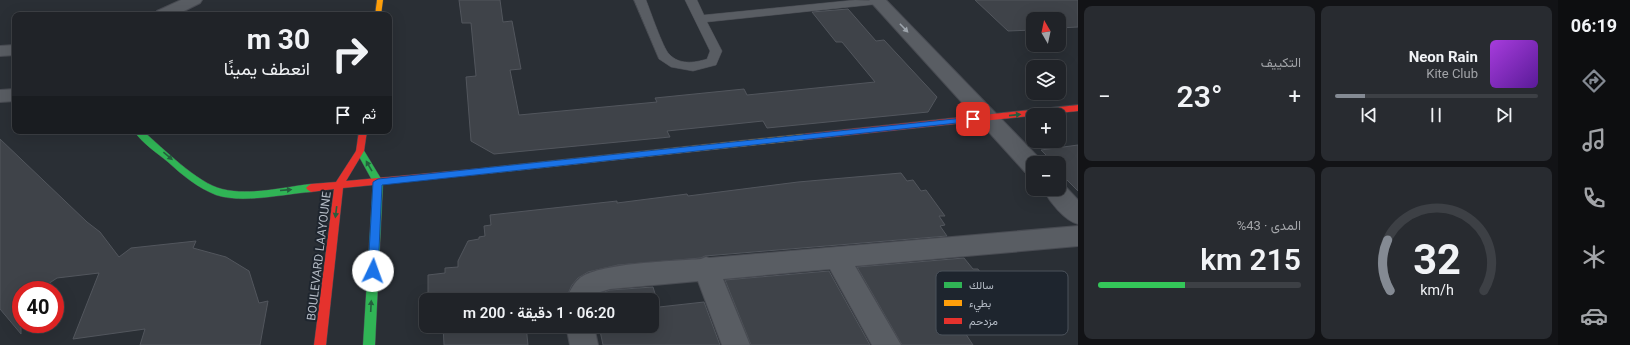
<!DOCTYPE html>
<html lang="ar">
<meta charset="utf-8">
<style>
body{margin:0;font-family:Roboto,Vazirmatn,sans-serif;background:#282b30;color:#f1f3f6;direction:rtl;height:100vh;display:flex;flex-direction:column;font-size:15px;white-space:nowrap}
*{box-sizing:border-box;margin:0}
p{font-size:13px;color:#a2a4a8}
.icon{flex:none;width:22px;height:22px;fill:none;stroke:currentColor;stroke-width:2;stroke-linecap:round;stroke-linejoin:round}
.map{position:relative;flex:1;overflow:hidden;direction:ltr}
.side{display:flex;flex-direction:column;gap:6px;padding:6px;background:#121316;width:480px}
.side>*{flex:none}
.guide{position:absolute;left:12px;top:12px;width:380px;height:122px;border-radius:8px;box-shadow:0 4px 16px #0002,0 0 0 1px #3d4045;direction:rtl;background:#202328;color:#f1f3f6;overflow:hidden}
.needle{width:26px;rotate:351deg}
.controls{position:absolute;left:1026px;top:12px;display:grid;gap:8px}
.controls a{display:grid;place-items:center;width:40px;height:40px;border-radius:8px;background:#202328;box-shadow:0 4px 16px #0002,0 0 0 1px #3d4045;font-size:20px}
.speed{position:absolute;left:12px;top:281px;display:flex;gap:8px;font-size:20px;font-weight:700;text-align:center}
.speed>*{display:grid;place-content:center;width:52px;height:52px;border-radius:50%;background:#202328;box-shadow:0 4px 16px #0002,0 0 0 1px #3d4045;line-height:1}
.speed .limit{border:6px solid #d22;background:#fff;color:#111}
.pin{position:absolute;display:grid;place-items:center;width:34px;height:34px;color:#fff;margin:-17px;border-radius:8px;box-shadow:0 2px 6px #0006}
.me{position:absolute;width:44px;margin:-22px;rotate:3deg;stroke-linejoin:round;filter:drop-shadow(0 0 3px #0008)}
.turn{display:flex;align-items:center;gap:14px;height:84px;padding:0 16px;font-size:18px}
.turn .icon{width:52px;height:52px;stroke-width:2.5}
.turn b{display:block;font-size:28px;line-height:34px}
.then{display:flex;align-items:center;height:38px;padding:0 16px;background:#0003;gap:8px;font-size:15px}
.big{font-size:30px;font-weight:600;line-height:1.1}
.side .tile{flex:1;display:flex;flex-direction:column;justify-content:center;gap:6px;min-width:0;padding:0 14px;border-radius:8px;background:#282b30}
.side .dial{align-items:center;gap:0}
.dial svg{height:104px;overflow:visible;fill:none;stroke:#3d4045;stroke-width:7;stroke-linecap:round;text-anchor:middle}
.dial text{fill:#f1f3f6;stroke:none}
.song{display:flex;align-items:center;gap:12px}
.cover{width:48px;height:48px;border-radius:6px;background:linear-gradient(135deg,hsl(280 70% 55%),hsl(270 70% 35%))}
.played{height:4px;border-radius:2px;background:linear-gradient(90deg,#848a93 15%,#3d4045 15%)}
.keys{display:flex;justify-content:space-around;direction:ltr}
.heat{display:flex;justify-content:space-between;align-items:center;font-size:22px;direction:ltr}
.charge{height:6px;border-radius:3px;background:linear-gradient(90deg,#34c759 43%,#3d4045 0)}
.side .tiles{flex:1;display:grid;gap:6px;grid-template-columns:repeat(2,1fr)}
.trip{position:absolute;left:419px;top:293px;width:240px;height:40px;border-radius:8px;background:#202328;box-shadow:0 4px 16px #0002,0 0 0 1px #3d4045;font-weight:600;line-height:40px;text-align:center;direction:rtl}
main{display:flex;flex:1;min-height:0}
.tabs{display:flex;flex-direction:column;width:72px;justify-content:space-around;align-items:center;background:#0d0e10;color:#a2a4a8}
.tabs .icon{width:28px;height:28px}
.tabs .selected{color:#848a93}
.tabs b{font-size:18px;color:#f1f3f6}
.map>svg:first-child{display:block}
.building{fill:#3f4349;stroke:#52565d}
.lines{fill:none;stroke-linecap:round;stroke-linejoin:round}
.lane-casing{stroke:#484b52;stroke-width:1}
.street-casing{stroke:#484b52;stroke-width:2}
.fast-casing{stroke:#484b52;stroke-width:1}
.slow-casing{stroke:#484b52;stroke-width:1}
.jam-casing{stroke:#484b52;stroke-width:1}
.lane{fill:#595d63;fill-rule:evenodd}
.street{fill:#595d63;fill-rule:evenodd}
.fast{fill:#30b455;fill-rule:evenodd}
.slow{fill:#ff9f0a;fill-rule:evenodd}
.jam{fill:#e5322d;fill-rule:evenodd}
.oneway{fill:#9da4ac}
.oneway2{fill:#255e3e}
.route{fill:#1a73e8;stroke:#114b97}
.labels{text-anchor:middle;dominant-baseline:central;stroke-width:4;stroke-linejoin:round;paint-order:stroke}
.street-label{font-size:12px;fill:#b4bbc5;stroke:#1e252e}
.key{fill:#1e252e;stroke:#4b525b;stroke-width:1}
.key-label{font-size:11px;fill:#b4bbc5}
</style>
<main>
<nav class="tabs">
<b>06:19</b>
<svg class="icon selected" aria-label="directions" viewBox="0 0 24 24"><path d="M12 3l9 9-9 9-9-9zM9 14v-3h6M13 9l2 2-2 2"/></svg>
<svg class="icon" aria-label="music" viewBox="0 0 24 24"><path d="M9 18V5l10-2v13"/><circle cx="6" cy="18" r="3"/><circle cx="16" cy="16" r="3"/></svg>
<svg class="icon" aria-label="phone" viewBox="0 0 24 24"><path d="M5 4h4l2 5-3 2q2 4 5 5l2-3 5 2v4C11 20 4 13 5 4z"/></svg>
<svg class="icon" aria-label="climate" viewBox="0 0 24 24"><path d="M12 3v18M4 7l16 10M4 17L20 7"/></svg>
<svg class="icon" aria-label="car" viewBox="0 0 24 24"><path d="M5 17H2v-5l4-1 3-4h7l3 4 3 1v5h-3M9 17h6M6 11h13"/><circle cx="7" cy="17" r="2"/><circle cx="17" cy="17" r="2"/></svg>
</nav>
<section class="side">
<div class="tiles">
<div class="tile">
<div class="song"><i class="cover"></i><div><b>Neon Rain</b><p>Kite Club</p></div></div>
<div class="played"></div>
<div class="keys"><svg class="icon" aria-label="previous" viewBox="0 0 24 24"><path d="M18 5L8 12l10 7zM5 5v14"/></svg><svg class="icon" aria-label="pause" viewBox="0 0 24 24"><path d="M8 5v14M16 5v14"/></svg><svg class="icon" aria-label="next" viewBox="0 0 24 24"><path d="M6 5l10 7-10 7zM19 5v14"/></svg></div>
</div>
<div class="tile"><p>التكييف</p>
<div class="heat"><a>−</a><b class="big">23°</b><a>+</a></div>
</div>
<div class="tile dial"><svg viewBox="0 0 100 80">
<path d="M14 69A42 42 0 1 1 86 69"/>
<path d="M14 69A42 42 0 0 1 12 30" stroke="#848a93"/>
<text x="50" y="56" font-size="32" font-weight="700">32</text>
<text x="50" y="72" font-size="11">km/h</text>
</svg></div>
<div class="tile"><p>المدى · 43%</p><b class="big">215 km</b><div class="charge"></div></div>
</div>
</section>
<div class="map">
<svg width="1078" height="345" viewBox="0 0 1078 345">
<rect width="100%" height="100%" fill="#2a2f35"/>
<g class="building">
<polygon points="459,0 500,0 503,22 512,21 521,69 510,70 519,115 657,102 655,98 744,89 747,95 875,82 842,42 836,42 812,12 848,9 876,41 884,40 937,97 928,112 767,128 763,121 667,131 670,137 494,154 471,141 466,77 476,76 471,23 462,23"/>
<polygon points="975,0 1078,0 1078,27 1059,28 1059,19 1033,19 1033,30 1008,31"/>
<polygon points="0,139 87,222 100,232 119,257 131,248 196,241 193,248 226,257 249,271 259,303 268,301 260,345 140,345 145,329 73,339 99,273 57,278 39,290 21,290 21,334 0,309"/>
<polygon points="1078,145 1078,191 1059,172 1059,163 1054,163 1041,150"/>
<polygon points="901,173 907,181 913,180 921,191 926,190 945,216 939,216 945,225 940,226 947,236 705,256 701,258 618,265 588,272 578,278 572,285 565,300 428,300 428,275 445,273 445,268 458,267 458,261 468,241 479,239 479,237 485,236 484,226 491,225 490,215 617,201 617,203 687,194 688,196 798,182"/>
<polygon points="964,258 973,269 978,269 1005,308 950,310 973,345 902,345 857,267"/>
<polygon points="829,271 870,345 751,345 725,280"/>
<polygon points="653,287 659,307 704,302 720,345 603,345 599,326 652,326 652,300 595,300 601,293 610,290"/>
<polygon points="443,326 526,326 528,345 444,345"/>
</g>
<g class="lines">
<defs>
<path id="lane" d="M634,0h12c4,10 17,48 23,54 10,11 25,9 38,5l3,-8 -25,-51h12l7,15 151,-15 29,1 -6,3 -171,18 15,29 -6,14 -23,6 -22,-4 -12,-8z"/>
<g id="street">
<polygon points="181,0 202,0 200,3 176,15 155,15 157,11"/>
<polygon points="869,0 886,0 1041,160 1042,163 1033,163 1033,174 1025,172"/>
<polygon points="15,45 15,55 0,56 0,46"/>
<polygon points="15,89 15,101 0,102 0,90"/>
<path d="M1059,182l3,1 16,17v24c-14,-4 -28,-22 -35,-35h16z"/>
<path d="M1078,226v20l-223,20 46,79h-29l-42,-76 -107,10 27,66h-28l-24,-64 -88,8 -10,3 -7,8h-27c3,-7 7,-16 13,-21 17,-16 96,-18 122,-20l5,-2 3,1z"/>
<polygon points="566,326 594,326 598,345 570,345"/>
</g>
<g id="fast">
<path d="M134,131h9c20,17 54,52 79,58 29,7 61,-2 89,-5l3,2 2,2 -2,2 -3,2c-28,2 -68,12 -95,3 -18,-7 -34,-20 -48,-33 -11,-9 -26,-19 -34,-31z"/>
<polygon points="360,148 363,149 383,182 375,345 363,345 373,182 356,151"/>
</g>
<g id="slow">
<polygon points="377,0 383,0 381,15 375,15"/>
<polygon points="804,134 808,137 804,140 484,174 480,171 484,168"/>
</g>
<g id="jam">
<polygon points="1078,105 1078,111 804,140 800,137 804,134"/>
<polygon points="359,131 367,131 364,151 346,181 484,168 488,171 484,174 343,188 326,345 314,345 334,189 311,192 308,190 306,188 308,186 311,184 336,182 356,151"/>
</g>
</defs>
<use href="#lane" class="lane-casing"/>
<use href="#street" class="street-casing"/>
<use href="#fast" class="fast-casing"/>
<use href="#slow" class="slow-casing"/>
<use href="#jam" class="jam-casing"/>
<use href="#lane" class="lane"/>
<use href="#street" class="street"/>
<use href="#fast" class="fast"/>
<use href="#slow" class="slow"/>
<use href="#jam" class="jam"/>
</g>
<defs><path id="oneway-solid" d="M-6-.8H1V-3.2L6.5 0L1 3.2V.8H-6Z"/></defs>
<use class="oneway" href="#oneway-solid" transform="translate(904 28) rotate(46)"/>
<g class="oneway2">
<use href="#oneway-solid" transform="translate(1015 115) rotate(-6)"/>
<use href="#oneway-solid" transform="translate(168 156) rotate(40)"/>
<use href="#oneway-solid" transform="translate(369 166) rotate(-120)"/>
<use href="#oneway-solid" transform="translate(286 190) rotate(-5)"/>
<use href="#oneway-solid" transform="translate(336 212) rotate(97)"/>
<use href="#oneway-solid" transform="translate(371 306) rotate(-87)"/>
</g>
<polygon class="route" points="973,117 977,119 976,121 382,185 378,271 377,274 373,275 369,274 368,271 373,182 378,179"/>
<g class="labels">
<g class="street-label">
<text transform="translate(319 256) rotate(-83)">BOULEVARD LAAYOUNE</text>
</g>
</g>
<rect x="936" y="271" width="132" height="64" rx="6" class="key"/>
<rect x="944" y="282" width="18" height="6" fill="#30b455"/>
<rect x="944" y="300" width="18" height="6" fill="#ff9f0a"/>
<rect x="944" y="318" width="18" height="6" fill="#e5322d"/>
<g class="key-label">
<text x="969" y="289">سالك</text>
<text x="969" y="307">بطيء</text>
<text x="969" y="325">مزدحم</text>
</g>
</svg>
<div class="controls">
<a><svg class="needle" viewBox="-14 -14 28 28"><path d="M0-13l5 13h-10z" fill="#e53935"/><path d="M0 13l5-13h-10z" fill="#a2a4a8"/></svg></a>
<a><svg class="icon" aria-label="layers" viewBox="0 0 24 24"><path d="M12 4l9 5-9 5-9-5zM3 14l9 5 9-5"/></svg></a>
<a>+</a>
<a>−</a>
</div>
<div class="speed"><div class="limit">40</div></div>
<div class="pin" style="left:973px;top:119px;background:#d93025"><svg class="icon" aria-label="arrive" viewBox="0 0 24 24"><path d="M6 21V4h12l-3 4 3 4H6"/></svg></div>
<svg class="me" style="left:373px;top:271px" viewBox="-20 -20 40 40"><circle r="19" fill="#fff"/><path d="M0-13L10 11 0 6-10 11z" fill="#1a73e8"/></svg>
<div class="trip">06:20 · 1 دقيقة · 200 m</div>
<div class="guide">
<div class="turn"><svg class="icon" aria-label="right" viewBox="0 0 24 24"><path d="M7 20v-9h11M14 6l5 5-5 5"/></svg><div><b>30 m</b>انعطف يمينًا</div></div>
<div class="then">ثم<svg class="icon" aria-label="arrive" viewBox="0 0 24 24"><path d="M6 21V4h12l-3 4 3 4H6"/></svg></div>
</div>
</div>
</main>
